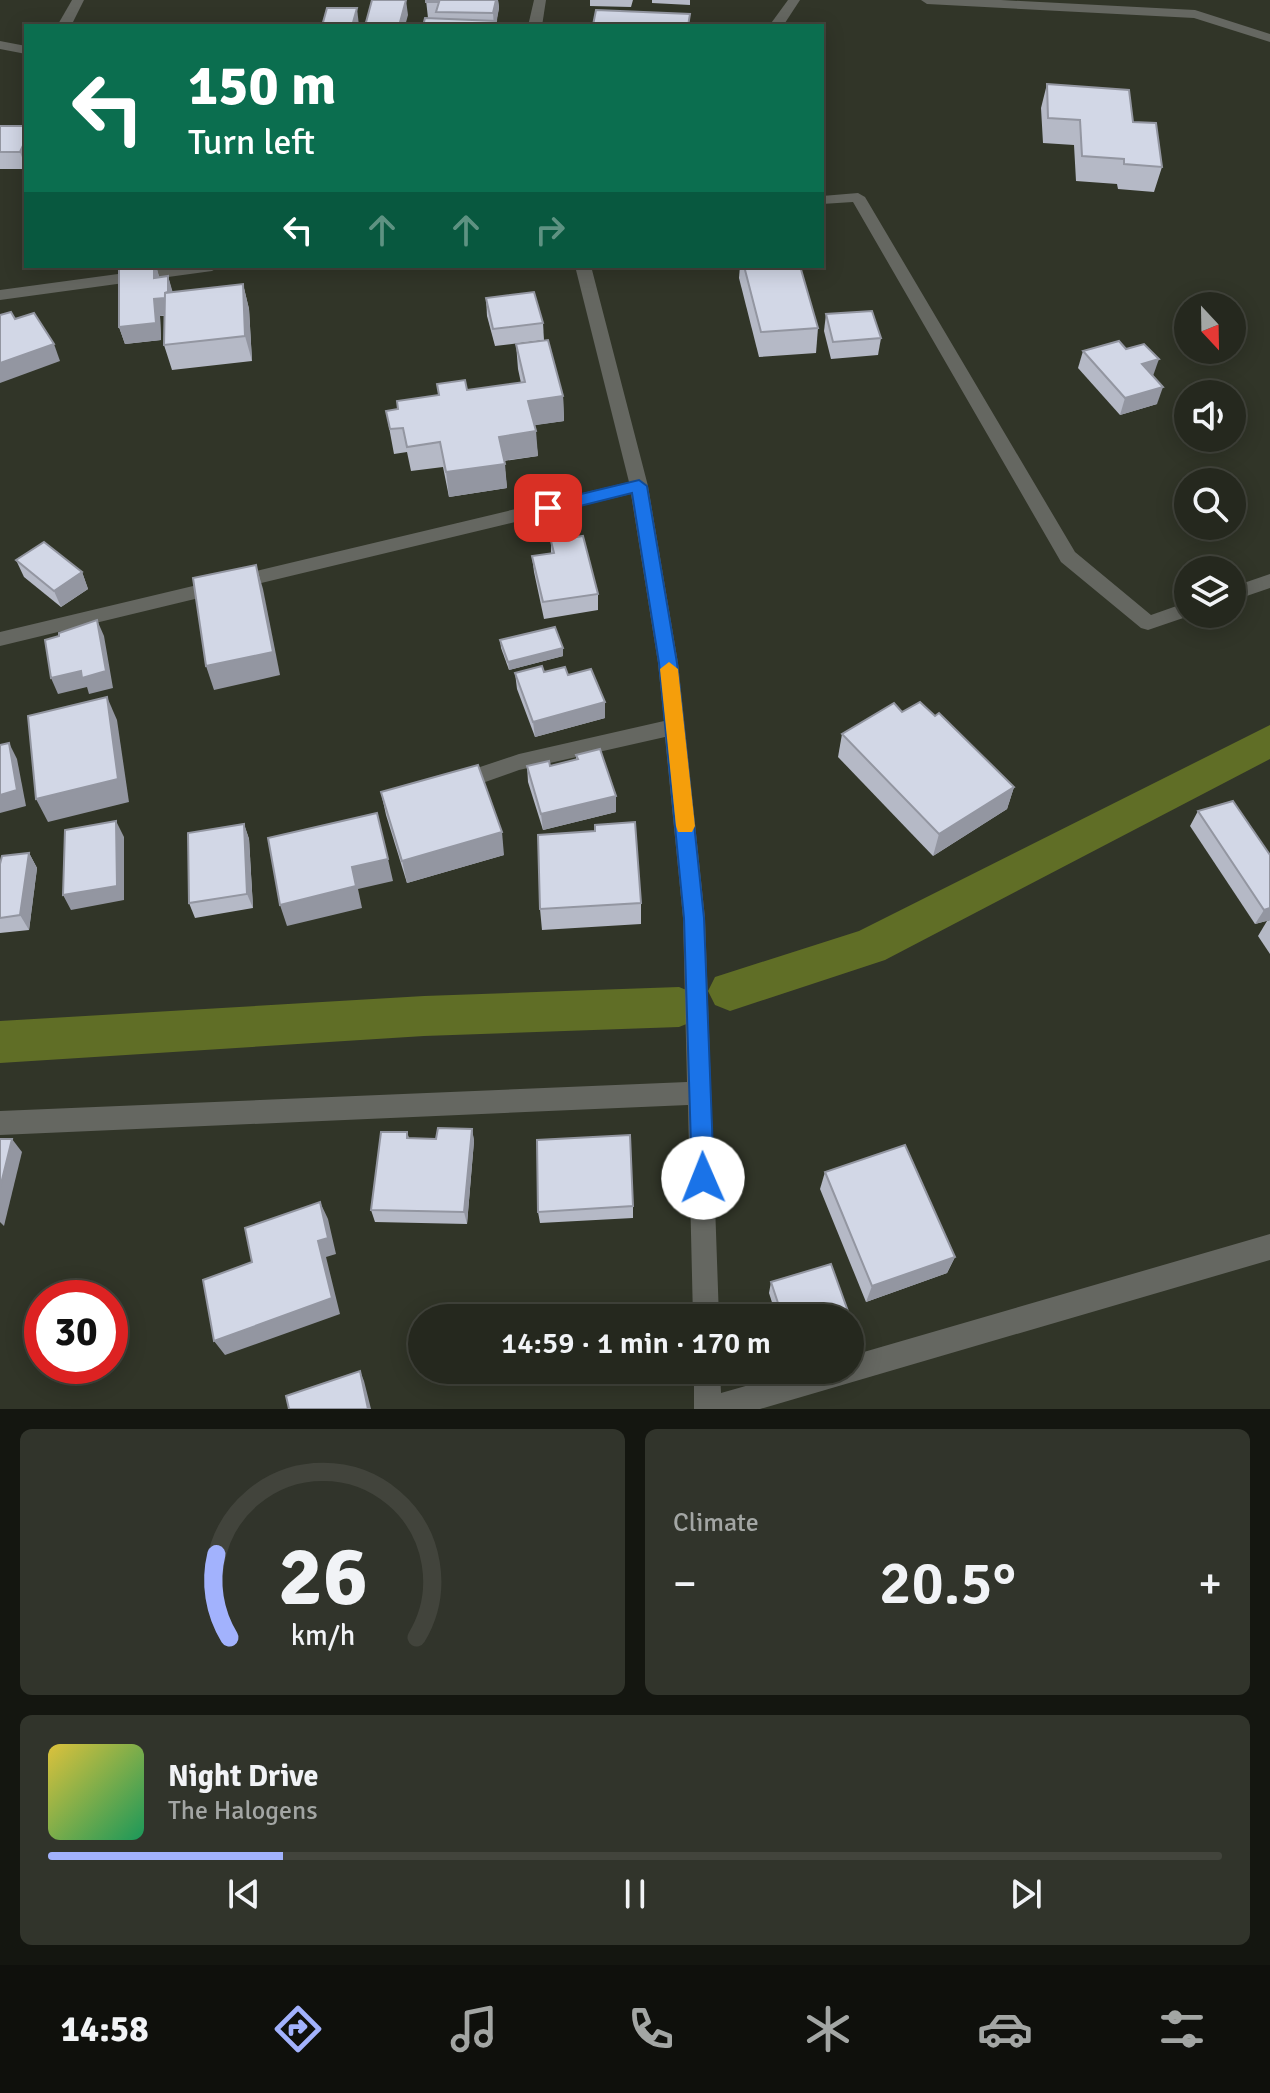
<!DOCTYPE html>
<meta charset="utf-8">
<style>
body{margin:0;font-family:Signika,sans-serif;background:#31342b;color:#f1f3f6;height:100vh;display:flex;flex-direction:column;font-size:30px;white-space:nowrap}
*{box-sizing:border-box;margin:0}
p{font-size:26px;color:#a3a6a4}
.icon{flex:none;width:44px;height:44px;fill:none;stroke:currentColor;stroke-width:2;stroke-linecap:round;stroke-linejoin:round}
.map{position:relative;height:1409px;overflow:hidden}
.details{display:flex;flex-direction:column;gap:20px;padding:20px;background:#141610;flex:1}
.details>*{flex:none}
.banner{position:absolute;left:24px;top:24px;width:800px;height:244px;border-radius:0px;box-shadow:0 4px 20px #0003,0 0 0 2px #42443c;background:#0b6e4f;color:#fff;overflow:hidden}
.needle{width:52px;rotate:158deg}
.buttons{position:absolute;left:1174px;top:292px;display:grid;gap:16px}
.buttons a{display:grid;place-items:center;width:72px;height:72px;border-radius:50%;background:#25281e;box-shadow:0 4px 20px #0003,0 0 0 2px #42443c;font-size:40px}
.speed{position:absolute;left:24px;top:1280px;display:flex;gap:16px;font-size:40px;font-weight:700;text-align:center}
.speed>*{display:grid;place-content:center;width:104px;height:104px;border-radius:50%;background:#25281e;box-shadow:0 4px 20px #0003,0 0 0 2px #42443c;line-height:1}
.speed .limit{border:12px solid #d22;background:#fff;color:#111}
.pin{position:absolute;display:grid;place-items:center;width:68px;height:68px;color:#fff;margin:-34px;border-radius:16px;box-shadow:0 4px 12px #0006}
.me{position:absolute;width:88px;margin:-44px;rotate:359deg;stroke-linejoin:round;filter:drop-shadow(0 0 6px #0008)}
.turn{display:flex;align-items:center;gap:28px;height:168px;padding:0 32px;font-size:36px}
.turn .icon{width:104px;height:104px;stroke-width:2.5}
.turn b{display:block;font-size:56px;line-height:68px}
.lanes{display:flex;align-items:center;height:76px;padding:0 32px;background:#0003;justify-content:center;gap:40px;direction:ltr}
.lanes .off{opacity:.35}
.big{font-size:60px;font-weight:600;line-height:1.1}
.details .tile{flex:1;display:flex;flex-direction:column;justify-content:center;gap:12px;min-width:0;padding:0 28px;border-radius:12px;background:#31342b}
.details .dial{align-items:center;gap:0}
.dial svg{height:208px;overflow:visible;fill:none;stroke:#42443c;stroke-width:7;stroke-linecap:round;text-anchor:middle}
.dial text{fill:#f1f3f6;stroke:none}
.song{display:flex;align-items:center;gap:24px}
.cover{width:96px;height:96px;border-radius:12px;background:linear-gradient(135deg,hsl(50 70% 55%),hsl(150 70% 35%))}
.played{height:8px;border-radius:4px;background:linear-gradient(90deg,#a2b2fd 20%,#42443c 20%)}
.keys{display:flex;justify-content:space-around;direction:ltr}
.heat{display:flex;justify-content:space-between;align-items:center;font-size:44px;direction:ltr}
.details .tiles{flex:1;display:grid;gap:20px;grid-template-columns:1fr 1fr}
.tile:last-child{grid-column:span 2}
.trip{position:absolute;left:408px;top:1304px;width:456px;height:80px;border-radius:40px;background:#25281e;box-shadow:0 4px 20px #0003,0 0 0 2px #42443c;font-weight:600;line-height:80px;text-align:center}
.menu{display:flex;height:128px;justify-content:space-around;align-items:center;background:#0f100c;color:#a3a6a4}
.menu .icon{width:56px;height:56px}
.menu .selected{color:#a2b2fd}
.menu b{font-size:36px;color:#f1f3f6}
.map>svg:first-child{display:block}
.lines{fill:none;stroke-linecap:round;stroke-linejoin:round}
.canal{fill:#606e26;fill-rule:evenodd}
.street{fill:#656761;fill-rule:evenodd}
.wall{fill:#b5b9c6}
.shaded-wall{fill:#9396a1}
.building{fill:#d2d7e6;stroke:#9396a1;stroke-width:2}
.route{fill:#1a73e8;stroke:#114b97;stroke-width:2}
.slow{fill:#f59e0b}
</style>
<div class="map">
<svg width="1270" height="1409" viewBox="0 0 1270 1409">
<rect width="100%" height="100%" fill="#313528"/>
<g class="lines">
<g class="canal">
<polygon points="1270,725 1270,759 885,960 730,1011 715,1005 708,991 715,977 859,931"/>
<polygon points="679,987 694,993 701,1007 694,1021 679,1027 424,1036 0,1063 0,1021 424,996"/>
</g>
<g class="street">
<polygon points="72,0 84,0 71,26 57,26"/>
<polygon points="534,0 546,0 542,26 528,26"/>
<polygon points="788,0 800,0 783,26 769,26"/>
<polygon points="921,0 1001,0 1195,10 1270,34 1270,42 1194,18 927,4"/>
<polygon points="0,41 26,46 26,54 0,49"/>
<polygon points="858,193 865,197 1075,552 1151,615 1188,602 1188,614 1195,614 1148,630 1141,628 1061,562 853,202 822,204 822,196"/>
<polygon points="177,266 220,266 212,271 0,300 0,290"/>
<polygon points="575,266 591,266 648,486 678,663 705,918 719,1318 693,1318 688,1105 0,1135 0,1111 687,1082 683,918 665,737 519,770 457,792 450,789 447,783 450,777 519,754 664,721 658,663 631,494 0,646 0,632 629,482"/>
<polygon points="1270,574 1270,588 1232,601 1232,587"/>
<polygon points="1270,1234 1270,1260 760,1409 694,1409 694,1370 720,1370 721,1393 802,1370 850,1370 850,1356"/>
</g>
</g>
<g class="wall">
<polygon points="426,0 501,0 498,0 499,8 496,22 428,18"/>
<polygon points="590,0 633,0 631,7 590,6"/>
<polygon points="652,0 690,0 690,5 652,3"/>
<polygon points="1047,84 1133,122 1162,167 1154,192 1118,189 1117,184 1076,181 1074,145 1043,143 1041,108"/>
<rect x="0" y="126" width="26" height="43"/>
<polygon points="119,266 156,266 159,277 168,276 172,292 243,284 249,309 252,361 172,370 164,345 165,316 160,316 161,340 125,344 119,327"/>
<polygon points="740,266 800,266 818,328 816,353 759,357 739,278"/>
<polygon points="486,298 543,323 544,340 495,346 487,316"/>
<polygon points="826,314 881,338 878,355 831,359 824,331"/>
<polygon points="516,344 563,396 564,421 534,425 538,456 504,461 507,488 449,497 443,467 411,471 407,452 394,454 386,411 398,409 467,390 521,383 518,369"/>
<polygon points="1083,351 1153,376 1157,404 1120,415 1078,368"/>
<polygon points="551,541 598,594 598,610 544,619 534,572 532,556 551,553"/>
<polygon points="16,560 82,572 88,589 61,607 24,577"/>
<polygon points="500,640 563,648 563,656 509,670 501,648"/>
<polygon points="544,672 568,675 605,702 605,718 535,737 517,689 515,673"/>
<polygon points="902,712 935,716 1014,787 1007,809 933,856 838,757 842,734"/>
<polygon points="576,755 616,812 543,830 528,782 527,766 550,766 576,760"/>
<polygon points="381,792 504,855 407,883 386,815"/>
<polygon points="1198,811 1270,855 1270,920 1255,924 1190,826"/>
<polygon points="244,824 249,839 253,908 195,918 189,903"/>
<polygon points="29,853 37,868 29,930 0,933 0,864"/>
<polygon points="641,903 641,924 542,930 540,909"/>
<polygon points="1270,920 1270,954 1258,936 1267,921"/>
<polygon points="472,1129 474,1141 467,1224 375,1222 371,1210 407,1132 409,1138 436,1139"/>
<polygon points="825,1172 955,1257 947,1273 866,1302 820,1189"/>
<polygon points="633,1206 633,1218 540,1223 538,1212"/>
<polygon points="831,1264 854,1328 850,1339 850,1318 777,1318 769,1293 771,1282"/>
</g>
<g class="shaded-wall">
<polygon points="406,0 408,15 405,26 399,26"/>
<polygon points="496,0 498,0 499,8 496,26 494,26 493,13"/>
<polygon points="357,8 359,26 352,26"/>
<polygon points="26,139 26,168 20,152"/>
<polygon points="154,266 156,266 159,276 159,295 154,278"/>
<polygon points="168,276 173,293 173,314 160,316 161,340 125,344 119,327 154,299"/>
<polygon points="243,284 249,309 252,361 245,336"/>
<polygon points="54,344 60,361 0,383 0,363"/>
<polygon points="1159,359 1153,376 1142,364"/>
<polygon points="1163,387 1157,404 1120,415 1125,398"/>
<polygon points="563,396 564,421 530,426 528,401"/>
<polygon points="536,431 538,456 501,461 499,437"/>
<polygon points="505,464 507,488 449,497 446,472"/>
<polygon points="256,565 263,589 280,675 214,690 206,666"/>
<polygon points="82,572 88,589 61,607 54,591"/>
<polygon points="97,620 104,636 113,688 89,694 87,687 58,694 51,678"/>
<polygon points="563,648 563,656 509,670 508,662"/>
<polygon points="107,697 117,720 129,802 48,822 36,799"/>
<polygon points="605,702 605,718 535,737 533,722"/>
<polygon points="9,743 17,759 26,806 0,813 0,795"/>
<polygon points="1014,787 1007,809 933,856 939,834"/>
<polygon points="616,796 616,812 543,830 541,814"/>
<polygon points="116,821 124,837 124,900 71,910 63,895"/>
<polygon points="244,824 249,839 253,908 247,894"/>
<polygon points="502,832 504,855 407,883 402,861"/>
<polygon points="29,853 37,868 29,930 20,915"/>
<polygon points="388,859 393,881 358,889 362,908 287,926 280,905 352,867"/>
<polygon points="1270,908 1270,920 1255,924 1264,910"/>
<polygon points="472,1129 474,1141 467,1224 464,1212"/>
<polygon points="12,1139 22,1152 4,1226 0,1222 0,1188"/>
<polygon points="320,1202 328,1219 336,1254 326,1257 340,1314 225,1355 214,1341"/>
<polygon points="955,1257 947,1273 866,1302 872,1286"/>
<polygon points="360,1371 364,1381 371,1409 368,1409"/>
</g>
<g class="building">
<polygon points="372,0 406,0 399,26 365,26"/>
<polygon points="426,0 496,0 493,13 436,12 439,2 426,2"/>
<polygon points="327,8 357,8 352,26 322,26"/>
<polygon points="596,10 690,14 688,26 593,25"/>
<polygon points="425,18 496,21 495,26 423,26"/>
<polygon points="1047,84 1129,90 1133,122 1156,123 1162,167 1124,164 1124,159 1082,156 1080,120 1048,118"/>
<polygon points="0,126 26,126 26,139 20,152 0,152"/>
<polygon points="119,266 154,266 154,278 168,276 168,292 165,293 165,298 154,299 156,323 119,327"/>
<polygon points="744,266 800,266 818,328 761,332"/>
<polygon points="243,284 245,336 164,345 165,293"/>
<polygon points="534,292 543,323 493,329 486,298"/>
<polygon points="872,311 881,338 833,342 826,314"/>
<polygon points="11,312 15,319 34,313 54,344 0,363 0,315"/>
<polygon points="548,340 563,396 528,401 536,431 499,437 505,464 446,472 440,442 407,447 403,428 390,429 386,411 398,409 397,401 439,395 437,384 465,380 467,390 525,382 516,344"/>
<polygon points="1119,341 1126,349 1144,344 1159,359 1142,364 1163,387 1125,398 1083,351"/>
<polygon points="583,536 598,594 543,602 532,556 554,553 551,541"/>
<polygon points="44,542 82,572 54,591 16,560"/>
<polygon points="256,565 273,652 206,666 193,578"/>
<polygon points="97,620 106,671 82,678 81,671 51,678 45,640 59,636 59,633"/>
<polygon points="555,627 563,648 508,662 500,640"/>
<polygon points="542,666 544,672 565,667 568,675 591,669 605,702 533,722 515,673"/>
<polygon points="107,697 118,779 36,799 28,716"/>
<polygon points="920,702 935,716 939,713 1014,787 939,834 842,734 894,703 902,712"/>
<polygon points="9,743 17,790 0,795 0,745"/>
<polygon points="600,749 616,796 541,814 527,766 549,761 550,766 578,759 576,755"/>
<polygon points="478,765 502,832 402,861 381,792"/>
<polygon points="1233,801 1270,855 1270,908 1264,910 1198,811"/>
<polygon points="377,813 388,859 352,867 356,886 280,905 268,838"/>
<polygon points="116,821 117,886 63,895 65,830"/>
<polygon points="635,822 641,903 540,909 538,835 595,831 595,825"/>
<polygon points="244,824 247,894 189,903 188,833"/>
<polygon points="29,853 20,915 0,918 0,864 2,856"/>
<polygon points="438,1128 472,1129 464,1212 371,1210 381,1132 407,1132 407,1138 436,1139"/>
<polygon points="630,1135 633,1206 538,1212 537,1140"/>
<polygon points="0,1139 12,1139 0,1188"/>
<polygon points="905,1145 955,1257 872,1286 825,1172"/>
<polygon points="320,1202 328,1238 318,1241 332,1298 214,1341 203,1280 252,1262 245,1228"/>
<polygon points="831,1264 854,1328 850,1330 850,1318 783,1318 771,1282"/>
<polygon points="360,1371 368,1409 289,1409 286,1396"/>
</g>
<polygon class="route" points="639,480 647,486 677,663 704,918 714,1178 711,1185 703,1189 695,1185 692,1178 684,918 659,663 632,493 548,514 540,508 548,502"/>
<polygon class="slow" points="669,662 678,669 695,826 692,832 678,832 676,826 660,669"/>
</svg>
<div class="buttons">
<a><svg class="needle" viewBox="-14 -14 28 28"><path d="M0-13l5 13h-10z" fill="#e53935"/><path d="M0 13l5-13h-10z" fill="#a3a6a4"/></svg></a>
<a><svg class="icon" aria-label="sound" viewBox="0 0 24 24"><path d="M4 9h4l5-4v14l-5-4H4zM17 9q2 3 0 6"/></svg></a>
<a><svg class="icon" aria-label="search" viewBox="0 0 24 24"><circle cx="10" cy="10" r="6"/><path d="M15 15l6 6"/></svg></a>
<a><svg class="icon" aria-label="layers" viewBox="0 0 24 24"><path d="M12 4l9 5-9 5-9-5zM3 14l9 5 9-5"/></svg></a>
</div>
<div class="speed"><div class="limit">30</div></div>
<div class="pin" style="left:548px;top:508px;background:#d93025"><svg class="icon" aria-label="arrive" viewBox="0 0 24 24"><path d="M6 21V4h12l-3 4 3 4H6"/></svg></div>
<svg class="me" style="left:703px;top:1178px" viewBox="-20 -20 40 40"><circle r="19" fill="#fff"/><path d="M0-13L10 11 0 6-10 11z" fill="#1a73e8"/></svg>
<div class="trip">14:59 · 1 min · 170 m</div>
<div class="banner">
<div class="turn"><svg class="icon" aria-label="left" viewBox="0 0 24 24"><path d="M17 20v-9H6M10 6l-5 5 5 5"/></svg><div><b>150 m</b>Turn left</div></div>
<div class="lanes"><svg class="icon" aria-label="left" viewBox="0 0 24 24"><path d="M17 20v-9H6M10 6l-5 5 5 5"/></svg><svg class="icon off" aria-label="ahead" viewBox="0 0 24 24"><path d="M12 20V5M6 11l6-6 6 6"/></svg><svg class="icon off" aria-label="ahead" viewBox="0 0 24 24"><path d="M12 20V5M6 11l6-6 6 6"/></svg><svg class="icon off" aria-label="right" viewBox="0 0 24 24"><path d="M7 20v-9h11M14 6l5 5-5 5"/></svg></div>
</div>
</div>
<section class="details">
<div class="tiles">
<div class="tile dial"><svg viewBox="0 0 100 80">
<path d="M14 69A42 42 0 1 1 86 69"/>
<path d="M14 69A42 42 0 0 1 9 37" stroke="#a2b2fd"/>
<text x="50" y="56" font-size="32" font-weight="700">26</text>
<text x="50" y="72" font-size="11">km/h</text>
</svg></div>
<div class="tile"><p>Climate</p>
<div class="heat"><a>−</a><b class="big">20.5°</b><a>+</a></div>
</div>
<div class="tile">
<div class="song"><i class="cover"></i><div><b>Night Drive</b><p>The Halogens</p></div></div>
<div class="played"></div>
<div class="keys"><svg class="icon" aria-label="previous" viewBox="0 0 24 24"><path d="M18 5L8 12l10 7zM5 5v14"/></svg><svg class="icon" aria-label="pause" viewBox="0 0 24 24"><path d="M8 5v14M16 5v14"/></svg><svg class="icon" aria-label="next" viewBox="0 0 24 24"><path d="M6 5l10 7-10 7zM19 5v14"/></svg></div>
</div>
</div>
</section>
<nav class="menu">
<b>14:58</b>
<svg class="icon selected" aria-label="directions" viewBox="0 0 24 24"><path d="M12 3l9 9-9 9-9-9zM9 14v-3h6M13 9l2 2-2 2"/></svg>
<svg class="icon" aria-label="music" viewBox="0 0 24 24"><path d="M9 18V5l10-2v13"/><circle cx="6" cy="18" r="3"/><circle cx="16" cy="16" r="3"/></svg>
<svg class="icon" aria-label="phone" viewBox="0 0 24 24"><path d="M5 4h4l2 5-3 2q2 4 5 5l2-3 5 2v4C11 20 4 13 5 4z"/></svg>
<svg class="icon" aria-label="climate" viewBox="0 0 24 24"><path d="M12 3v18M4 7l16 10M4 17L20 7"/></svg>
<svg class="icon" aria-label="car" viewBox="0 0 24 24"><path d="M5 17H2v-5l4-1 3-4h7l3 4 3 1v5h-3M9 17h6M6 11h13"/><circle cx="7" cy="17" r="2"/><circle cx="17" cy="17" r="2"/></svg>
<svg class="icon" aria-label="filters" viewBox="0 0 24 24"><path d="M4 7h16M4 17h16"/><circle cx="9" cy="7" r="2"/><circle cx="15" cy="17" r="2"/></svg>
</nav>
